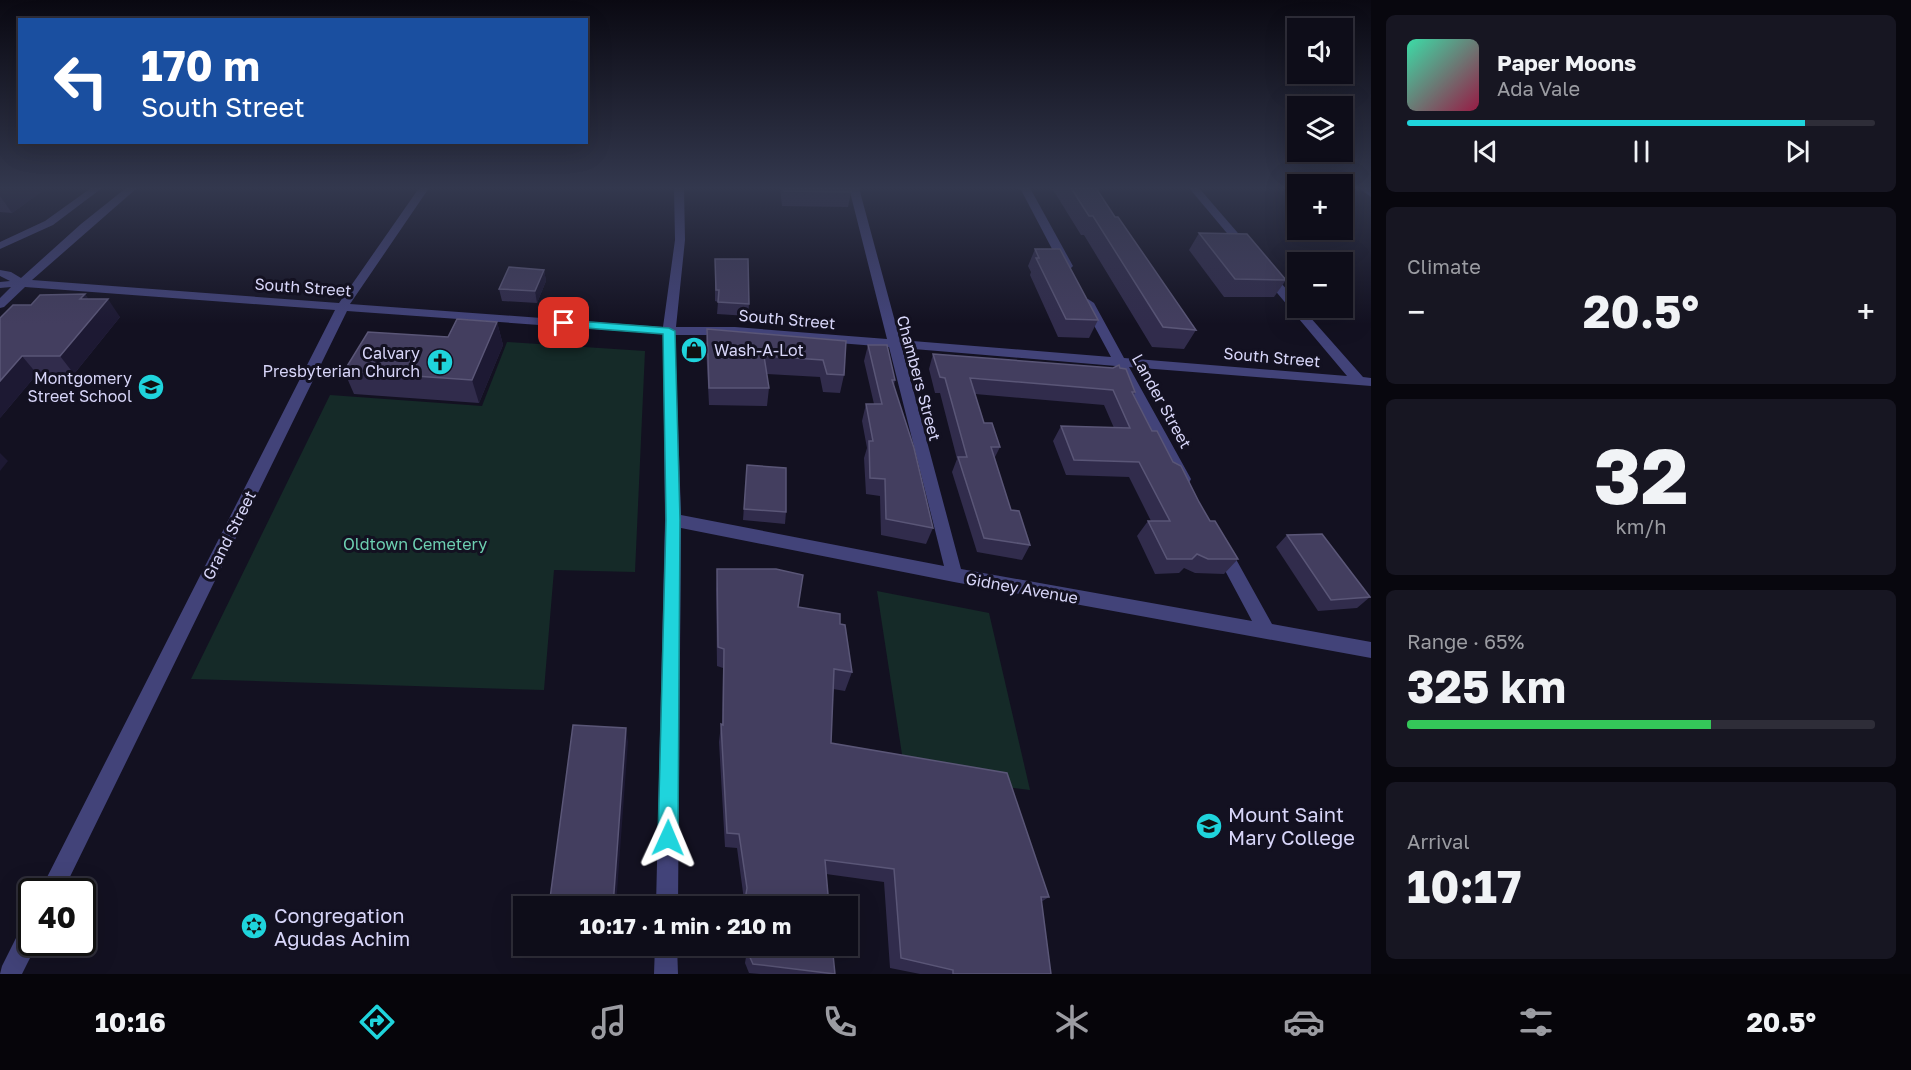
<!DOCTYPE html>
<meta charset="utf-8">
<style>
body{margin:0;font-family:"Golos Text",sans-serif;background:#171622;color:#f1f3f6;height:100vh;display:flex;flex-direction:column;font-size:22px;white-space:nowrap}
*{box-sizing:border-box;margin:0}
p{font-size:20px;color:#9b9ca2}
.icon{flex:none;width:33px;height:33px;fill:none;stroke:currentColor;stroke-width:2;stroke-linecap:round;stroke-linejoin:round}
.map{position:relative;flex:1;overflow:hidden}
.panel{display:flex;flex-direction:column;gap:15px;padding:15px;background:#08070e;width:540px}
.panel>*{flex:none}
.top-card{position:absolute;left:18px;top:18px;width:570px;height:126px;border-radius:0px;box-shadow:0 6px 24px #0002,0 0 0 2px #2e2d38;background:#1a4fa0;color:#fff;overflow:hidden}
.buttons{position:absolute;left:1287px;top:18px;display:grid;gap:12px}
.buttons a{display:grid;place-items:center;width:66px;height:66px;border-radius:0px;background:#0e0d19;box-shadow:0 6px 24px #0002,0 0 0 2px #2e2d38;font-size:30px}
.speed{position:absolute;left:18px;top:878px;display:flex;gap:12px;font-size:30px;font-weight:700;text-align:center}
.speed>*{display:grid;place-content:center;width:78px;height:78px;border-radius:50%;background:#0e0d19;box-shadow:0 6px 24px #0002,0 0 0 2px #2e2d38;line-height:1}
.speed .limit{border:3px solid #111;border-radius:9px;background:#fff;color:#111}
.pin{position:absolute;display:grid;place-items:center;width:51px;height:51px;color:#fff;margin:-26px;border-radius:12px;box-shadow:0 3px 9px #0006}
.me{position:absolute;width:66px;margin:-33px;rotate:1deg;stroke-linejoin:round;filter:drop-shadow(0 0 4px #0008)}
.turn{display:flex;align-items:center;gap:21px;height:126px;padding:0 24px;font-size:27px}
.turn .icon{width:78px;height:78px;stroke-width:2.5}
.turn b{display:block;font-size:42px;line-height:51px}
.big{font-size:45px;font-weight:700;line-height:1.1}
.panel .widget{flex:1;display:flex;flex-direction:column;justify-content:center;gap:9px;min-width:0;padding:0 21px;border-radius:9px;background:#171622}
.panel .dial{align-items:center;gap:0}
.dial b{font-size:78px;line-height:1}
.song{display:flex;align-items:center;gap:18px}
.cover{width:72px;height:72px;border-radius:9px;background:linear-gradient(135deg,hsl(160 70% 55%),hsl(340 70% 35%))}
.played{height:6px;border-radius:3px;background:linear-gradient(90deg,#1fd4dc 85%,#2e2d38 85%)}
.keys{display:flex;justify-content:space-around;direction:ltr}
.heat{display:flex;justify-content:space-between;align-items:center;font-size:33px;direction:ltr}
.charge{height:9px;border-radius:4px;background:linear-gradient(90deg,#34c759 65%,#2e2d38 0)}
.trip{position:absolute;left:513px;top:896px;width:345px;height:60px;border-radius:0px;background:#0e0d19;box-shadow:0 6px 24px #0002,0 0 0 2px #2e2d38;font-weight:700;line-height:60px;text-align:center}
.menu{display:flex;height:96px;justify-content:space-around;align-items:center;background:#06050a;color:#9b9ca2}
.menu .icon{width:42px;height:42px}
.menu .active{color:#1fd4dc}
.menu b{font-size:27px;color:#f1f3f6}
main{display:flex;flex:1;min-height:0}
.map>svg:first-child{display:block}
.green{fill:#152a28}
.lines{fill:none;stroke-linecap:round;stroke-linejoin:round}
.minor{fill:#424379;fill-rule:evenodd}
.wall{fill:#312c4c}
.shaded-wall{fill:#1d1933}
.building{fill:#433e5f;stroke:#5a5677;stroke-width:1.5}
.route{fill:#1fd4dc;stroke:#148a8f;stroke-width:1.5}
.labels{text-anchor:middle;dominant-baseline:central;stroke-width:6;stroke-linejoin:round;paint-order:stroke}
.street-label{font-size:16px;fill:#d8d6f9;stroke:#131121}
.poi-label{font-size:16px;fill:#d8d6f9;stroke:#131121;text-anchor:end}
.park-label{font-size:16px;fill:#6dcfb1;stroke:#131121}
.near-poi-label{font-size:20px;fill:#d8d6f9;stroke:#131121;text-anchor:start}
</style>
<main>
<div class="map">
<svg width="1371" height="974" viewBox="0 0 1371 974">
<rect width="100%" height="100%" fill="#131121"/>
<g class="green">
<polygon points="507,342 645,351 635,572 554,570 544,690 191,679 330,395 482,406"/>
<polygon points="877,591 989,613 1030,790 905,774"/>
</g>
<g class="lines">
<g class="minor">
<polygon points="91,188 102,188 53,225 0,249 0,242 45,221"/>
<path d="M126,188h11l-105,92 307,23 80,-115h10l-79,116 313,23 12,-87 -1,-52h10l1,52 -9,87h59l152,12 -38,-151h10l41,152 211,17 -29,-54 6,-4 6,4 30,55 223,18 -85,-101 2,-2h8l26,29v6h4l61,69 8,1v8l-242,-19 62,112 -2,4h-10l-63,-117 -214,-18 59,221 291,52 -39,-73 2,-5 6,-1 6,1 45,81 99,18v16l-417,-76 -273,-54 -3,378h-22l9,-386 -2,-186 -316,-23 -284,580h-23l295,-581 -310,-23 -21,20 -4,1v-10l11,-11 -11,1v-6l10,-1 -10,-5v-6l11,2 10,6 60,-54zM675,335h60l154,12 55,219 -263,-51z"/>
<polygon points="1020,188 1030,188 1073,266 1071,268 1067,269 1061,266"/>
<polygon points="1189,188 1199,188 1250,247 1250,251 1242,251"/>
<polygon points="1359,188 1370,188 1371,197"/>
<polygon points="32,919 32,942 38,942 22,974 0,974 2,966 24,922"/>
<polygon points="655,945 677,945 678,974 654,974"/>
</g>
</g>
<g class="wall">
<polygon points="0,188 41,192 12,213 0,212"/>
<polygon points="780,188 850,188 851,192 848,207 782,206"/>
<polygon points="1052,188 1096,188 1115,217 1196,330 1184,349 1152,347 1084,235 1081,235"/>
<polygon points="1199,233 1286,280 1274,297 1224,297 1189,250"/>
<polygon points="1035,249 1098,320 1089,338 1058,337 1030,275 1031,272 1028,266"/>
<polygon points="715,259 749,304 748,316 717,314 718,302 715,301"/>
<polygon points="544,270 546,281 537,303 502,301 499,289"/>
<polygon points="85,294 88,299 120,317 74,374 37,374 0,418 31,305"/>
<polygon points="497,322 503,345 479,403 354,394 344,371"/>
<polygon points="707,329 846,341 844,375 840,393 823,392 820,377 767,374 769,388 767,406 709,405 706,347"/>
<polygon points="868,345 895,380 894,386 933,528 926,544 881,535 880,496 866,494 864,458 867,448 862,421 866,404 874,404 864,361"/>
<polygon points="933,354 1135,392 1134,395 1152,431 1210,521 1238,559 1224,574 1195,573 1184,568 1179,573 1155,574 1137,536 1148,521 1151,521 1129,477 1066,475 1053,441 1061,426 1114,428 1104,405 975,394 984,423 1000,447 994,459 1011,510 1030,545 1022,560 977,552 952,472 957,459 940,393 935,393 929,369"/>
<polygon points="747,465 786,512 785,524 743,520"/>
<polygon points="1287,535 1370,597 1357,608 1318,611 1276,547"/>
<polygon points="717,569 798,607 840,624 852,672 845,691 833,689 831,743 1049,897 1041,902 1051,974 920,974 890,968 884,882 826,874 829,906 743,906 744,900 737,848 725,847 719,742 721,724 722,724 723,668 717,666 716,590"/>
<polygon points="748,945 832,945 835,974 760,974 749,973 745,963"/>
</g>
<g class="shaded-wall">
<polygon points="0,188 38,188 41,192 12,213 0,196"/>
<polygon points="544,270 546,281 537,303 535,291"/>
<polygon points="85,294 97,312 80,299"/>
<polygon points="108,299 120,317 74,374 60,356"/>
<polygon points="497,322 503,345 479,403 472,380"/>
<polygon points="22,356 37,374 0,418 0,381"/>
<polygon points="0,453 8,461 0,471"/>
<polygon points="626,728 628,742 616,906 613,906"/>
</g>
<g class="building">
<polygon points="783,188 850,188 851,192 784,191"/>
<polygon points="1071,188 1096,188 1115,217 1118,217 1196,330 1163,327 1093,216 1089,216"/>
<polygon points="1199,233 1247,234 1286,280 1235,279"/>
<polygon points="1035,249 1060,249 1098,320 1066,319 1036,258 1039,258"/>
<polygon points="715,259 748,259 749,304 718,302 719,290 716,290"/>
<polygon points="509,267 544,270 535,291 499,289"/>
<polygon points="85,294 80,299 108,299 60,356 22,356 0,381 0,318 13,305 31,305 40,295"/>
<polygon points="457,319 497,322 472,380 344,371 368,332 448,337"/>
<polygon points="707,329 846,341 844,375 827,374 823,360 764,356 769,388 709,388"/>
<polygon points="868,345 887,345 895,380 892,380 914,448 933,528 886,519 885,479 870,478 869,441 873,441 866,404 882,404"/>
<polygon points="933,354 1113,368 1119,365 1120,368 1126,369 1135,392 1132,392 1152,431 1157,431 1173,462 1181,466 1199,502 1210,521 1215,521 1238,559 1208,559 1197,554 1192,559 1167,559 1148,521 1170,521 1139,462 1074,460 1061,426 1130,428 1113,390 970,378 984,423 992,423 1000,447 991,447 1011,510 1019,511 1030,545 984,538 958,457 967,457 945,378 940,377"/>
<polygon points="747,465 786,468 786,512 744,509"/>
<polygon points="1322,534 1370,597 1331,600 1287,535"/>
<polygon points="717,569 776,569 803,575 798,607 840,614 840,624 845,625 852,672 834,669 831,743 1007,773 1049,897 1041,897 1051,974 953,974 953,970 901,958 894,869 825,860 829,906 744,906 747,888 739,834 727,833 721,724 723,725 724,649 718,647"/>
<polygon points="573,725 626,728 613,906 549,906"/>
<polygon points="750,945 832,945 835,974 753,964 748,953"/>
</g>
<linearGradient id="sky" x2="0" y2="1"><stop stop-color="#0a0912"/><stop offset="0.58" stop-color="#33384e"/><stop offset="1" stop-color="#33384e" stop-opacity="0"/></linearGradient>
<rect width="1371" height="324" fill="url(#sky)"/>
<polygon class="route" points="564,320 669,328 675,331 680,520 678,838 675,845 668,847 661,845 658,838 666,520 663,334 560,326 558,323"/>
<defs>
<symbol id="shop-disc" viewBox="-11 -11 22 22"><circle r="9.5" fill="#1fd4dc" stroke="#131121"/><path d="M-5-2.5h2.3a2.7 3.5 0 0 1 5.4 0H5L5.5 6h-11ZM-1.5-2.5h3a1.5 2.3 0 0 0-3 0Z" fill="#111"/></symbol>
<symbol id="church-disc" viewBox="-11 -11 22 22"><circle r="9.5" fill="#1fd4dc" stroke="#131121"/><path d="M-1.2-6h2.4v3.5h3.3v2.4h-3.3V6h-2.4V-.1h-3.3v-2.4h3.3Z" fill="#111"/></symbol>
<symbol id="school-disc" viewBox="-11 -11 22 22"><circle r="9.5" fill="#1fd4dc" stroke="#131121"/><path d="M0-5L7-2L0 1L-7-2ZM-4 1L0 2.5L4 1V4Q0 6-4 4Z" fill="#111"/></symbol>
<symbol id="university-disc" viewBox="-11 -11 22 22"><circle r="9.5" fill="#1fd4dc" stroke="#131121"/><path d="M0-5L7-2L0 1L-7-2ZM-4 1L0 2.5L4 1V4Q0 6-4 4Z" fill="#111"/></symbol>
<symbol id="synagogue-disc" viewBox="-11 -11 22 22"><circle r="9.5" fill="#1fd4dc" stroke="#131121"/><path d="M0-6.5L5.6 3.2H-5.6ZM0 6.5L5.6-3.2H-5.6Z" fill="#111"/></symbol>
</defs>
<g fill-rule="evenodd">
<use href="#shop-disc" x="679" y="335" width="30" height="30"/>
<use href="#church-disc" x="425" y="347" width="30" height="30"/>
<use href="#school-disc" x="136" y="372" width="30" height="30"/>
<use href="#university-disc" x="1194" y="811" width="30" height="30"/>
<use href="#synagogue-disc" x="239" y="911" width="30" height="30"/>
</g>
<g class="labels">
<g class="street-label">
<text transform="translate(303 287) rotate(4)">South Street</text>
<text transform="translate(787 319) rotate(5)">South Street</text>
<text transform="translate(1272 357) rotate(5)">South Street</text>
<text transform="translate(919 378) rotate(75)">Chambers Street</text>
<text transform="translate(1162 401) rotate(61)">Lander Street</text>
<text transform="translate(229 535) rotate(-63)">Grand Street</text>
<text transform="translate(1022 588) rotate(10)">Gidney Avenue</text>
</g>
<g class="poi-label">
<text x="714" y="350" text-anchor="start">Wash-A-Lot</text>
<text x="420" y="353">Calvary<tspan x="420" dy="18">Presbyterian Church</tspan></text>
<text x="132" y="378">Montgomery<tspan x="132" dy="18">Street School</tspan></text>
</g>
<g class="park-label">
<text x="415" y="544">Oldtown Cemetery</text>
</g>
<g class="near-poi-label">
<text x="1228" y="814">Mount Saint<tspan x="1228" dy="23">Mary College</tspan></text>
<text x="274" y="915">Congregation<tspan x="274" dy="23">Agudas Achim</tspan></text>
</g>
</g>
</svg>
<div class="buttons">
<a><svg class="icon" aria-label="sound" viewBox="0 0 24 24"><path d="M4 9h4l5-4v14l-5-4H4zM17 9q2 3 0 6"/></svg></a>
<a><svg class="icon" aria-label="layers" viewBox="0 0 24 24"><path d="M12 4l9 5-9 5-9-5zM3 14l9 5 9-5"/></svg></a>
<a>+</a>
<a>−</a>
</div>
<div class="speed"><div class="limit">40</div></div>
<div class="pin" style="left:564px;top:323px;background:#d93025"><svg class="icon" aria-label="arrive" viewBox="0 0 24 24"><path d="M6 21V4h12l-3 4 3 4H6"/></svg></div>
<svg class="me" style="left:668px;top:838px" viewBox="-20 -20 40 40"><path d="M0-17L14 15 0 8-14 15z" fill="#1fd4dc" stroke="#fff" stroke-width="4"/></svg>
<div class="trip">10:17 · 1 min · 210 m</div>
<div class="top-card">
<div class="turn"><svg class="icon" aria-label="left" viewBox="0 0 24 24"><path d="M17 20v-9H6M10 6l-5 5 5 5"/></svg><div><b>170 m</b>South Street</div></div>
</div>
</div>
<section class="panel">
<div class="widget">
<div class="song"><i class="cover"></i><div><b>Paper Moons</b><p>Ada Vale</p></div></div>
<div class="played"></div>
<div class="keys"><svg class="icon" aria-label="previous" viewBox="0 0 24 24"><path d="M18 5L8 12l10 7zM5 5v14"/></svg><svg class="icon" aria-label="pause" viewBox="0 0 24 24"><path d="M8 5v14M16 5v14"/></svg><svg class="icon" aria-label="next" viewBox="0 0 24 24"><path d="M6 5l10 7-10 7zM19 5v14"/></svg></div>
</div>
<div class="widget"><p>Climate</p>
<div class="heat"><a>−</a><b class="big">20.5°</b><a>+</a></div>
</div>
<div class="widget dial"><b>32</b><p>km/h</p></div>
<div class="widget"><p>Range · 65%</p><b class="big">325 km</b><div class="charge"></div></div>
<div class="widget"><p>Arrival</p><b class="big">10:17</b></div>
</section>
</main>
<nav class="menu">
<b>10:16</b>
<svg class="icon active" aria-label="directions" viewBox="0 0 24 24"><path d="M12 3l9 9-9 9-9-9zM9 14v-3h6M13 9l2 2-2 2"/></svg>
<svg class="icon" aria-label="music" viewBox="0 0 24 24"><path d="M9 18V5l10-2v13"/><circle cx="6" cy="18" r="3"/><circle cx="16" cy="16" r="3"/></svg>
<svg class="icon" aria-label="phone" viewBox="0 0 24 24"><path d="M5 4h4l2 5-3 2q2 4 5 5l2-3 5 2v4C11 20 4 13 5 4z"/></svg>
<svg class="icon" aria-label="climate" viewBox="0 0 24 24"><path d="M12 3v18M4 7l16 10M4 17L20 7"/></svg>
<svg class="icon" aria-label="car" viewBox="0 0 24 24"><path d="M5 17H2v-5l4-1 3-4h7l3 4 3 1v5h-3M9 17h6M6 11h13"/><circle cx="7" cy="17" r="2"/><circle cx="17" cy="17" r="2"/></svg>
<svg class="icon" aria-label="filters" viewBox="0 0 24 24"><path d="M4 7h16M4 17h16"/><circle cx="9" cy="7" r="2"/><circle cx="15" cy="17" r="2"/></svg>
<b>20.5°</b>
</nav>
